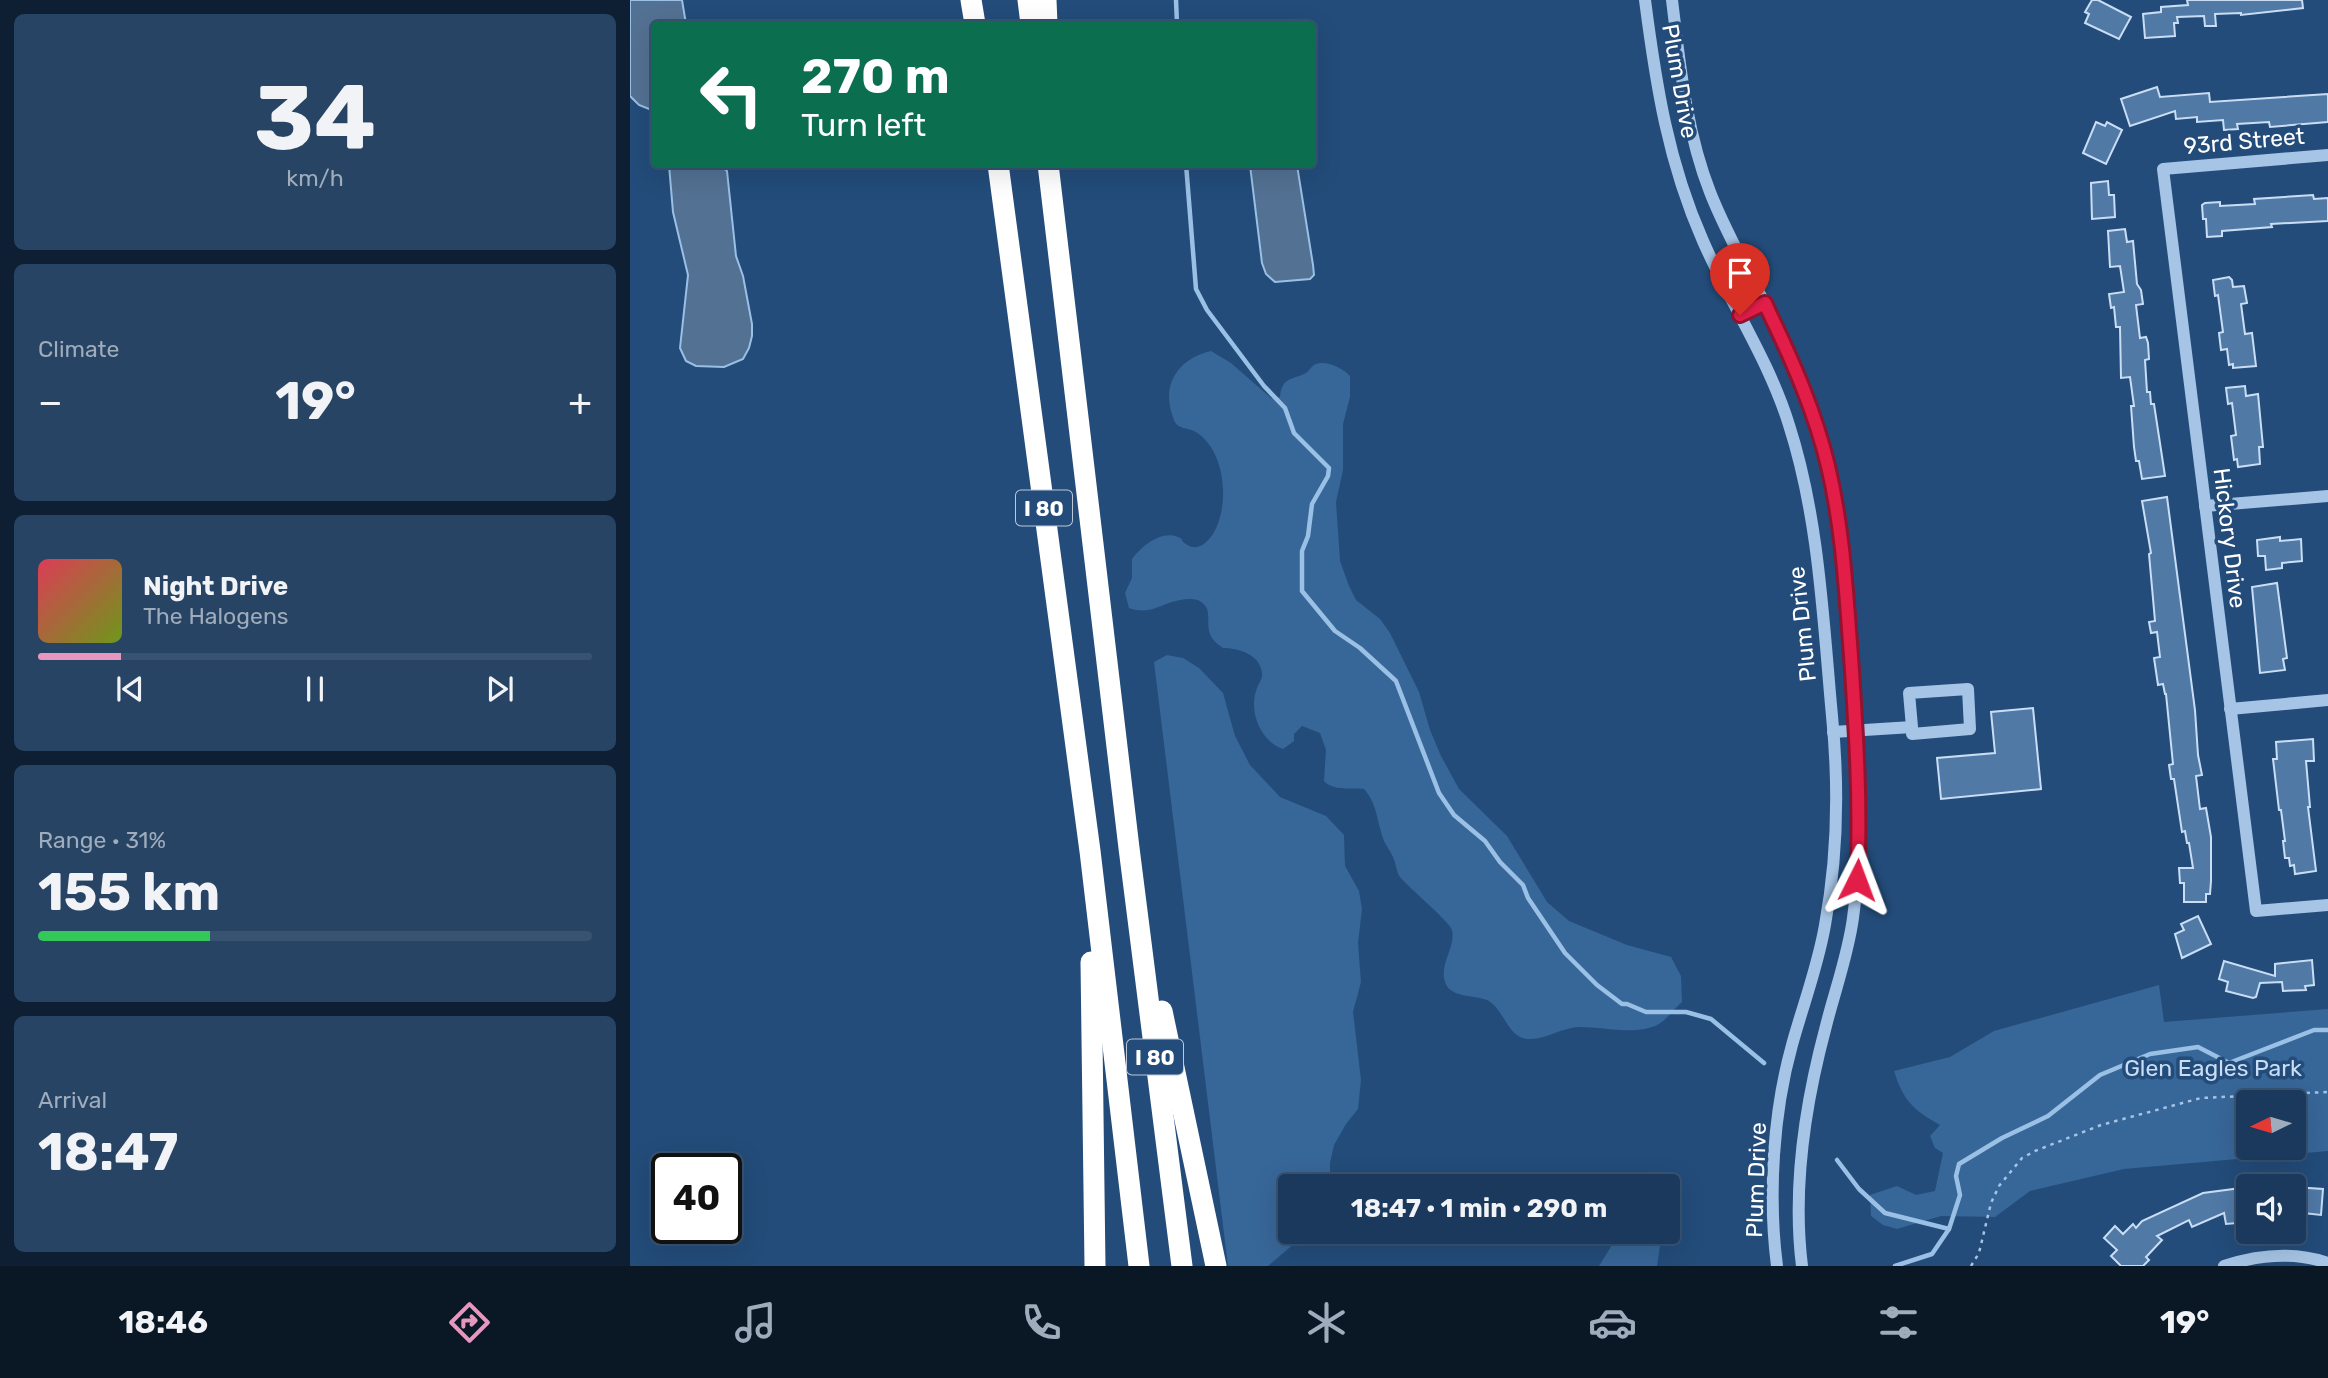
<!DOCTYPE html>
<meta charset="utf-8">
<style>
body{margin:0;font-family:Rubik,sans-serif;background:#274465;color:#f1f3f6;height:100vh;display:flex;flex-direction:column;font-size:26px;white-space:nowrap}
*{box-sizing:border-box;margin:0}
p{font-size:23px;color:#9facbb}
.icon{flex:none;width:38px;height:38px;fill:none;stroke:currentColor;stroke-width:2;stroke-linecap:round;stroke-linejoin:round}
.map{position:relative;flex:1;overflow:hidden}
.drawer{display:flex;flex-direction:column;gap:14px;padding:14px;background:#0e1f33;width:630px}
.drawer>*{flex:none}
.banner{position:absolute;left:21px;top:21px;width:665px;height:147px;border-radius:7px;box-shadow:0 7px 28px #0002,0 0 0 2px #385372;background:#0b6e4f;color:#fff;overflow:hidden}
.needle{width:46px;rotate:265deg}
.tools{position:absolute;left:1606px;top:1090px;display:grid;gap:14px}
.tools a{display:grid;place-items:center;width:70px;height:70px;border-radius:7px;background:#1a395c;box-shadow:0 7px 28px #0002,0 0 0 2px #385372;font-size:35px}
.speed{position:absolute;left:21px;top:1153px;display:flex;gap:14px;font-size:35px;font-weight:700;text-align:center}
.speed>*{display:grid;place-content:center;width:91px;height:91px;border-radius:50%;background:#1a395c;box-shadow:0 7px 28px #0002,0 0 0 2px #385372;line-height:1}
.speed .limit{border:4px solid #111;border-radius:10px;background:#fff;color:#111}
.pin{position:absolute;display:grid;place-items:center;width:60px;height:60px;color:#fff;margin:-72px -30px;border-radius:50% 50% 50% 0;rotate:-45deg;box-shadow:0 0 7px #0007}
.pin .icon{rotate:45deg}
.me{position:absolute;width:77px;margin:-38px;rotate:3deg;stroke-linejoin:round;filter:drop-shadow(0 0 5px #0008)}
.turn{display:flex;align-items:center;gap:24px;height:147px;padding:0 35px;font-size:32px}
.turn .icon{width:91px;height:91px;stroke-width:2.5}
.turn b{display:block;font-size:49px;line-height:60px}
.big{font-size:52px;font-weight:700;line-height:1.1}
.drawer .card{flex:1;display:flex;flex-direction:column;justify-content:center;gap:10px;min-width:0;padding:0 24px;border-radius:10px;background:#274465}
.drawer .dial{align-items:center;gap:0}
.dial b{font-size:91px;line-height:1}
.song{display:flex;align-items:center;gap:21px}
.cover{width:84px;height:84px;border-radius:10px;background:linear-gradient(135deg,hsl(350 70% 55%),hsl(80 70% 35%))}
.played{height:7px;border-radius:4px;background:linear-gradient(90deg,#e797bd 15%,#385372 15%)}
.keys{display:flex;justify-content:space-around;direction:ltr}
.heat{display:flex;justify-content:space-between;align-items:center;font-size:38px;direction:ltr}
.charge{height:10px;border-radius:5px;background:linear-gradient(90deg,#34c759 31%,#385372 0)}
.trip{position:absolute;left:648px;top:1174px;width:402px;height:70px;border-radius:7px;background:#1a395c;box-shadow:0 7px 28px #0002,0 0 0 2px #385372;font-weight:700;line-height:70px;text-align:center}
.tabs{display:flex;height:112px;justify-content:space-around;align-items:center;background:#0a1725;color:#9facbb}
.tabs .icon{width:49px;height:49px}
.tabs .active{color:#e797bd}
.tabs b{font-size:32px;color:#f1f3f6}
main{display:flex;flex:1;min-height:0}
.map>svg:first-child{display:block}
.green{fill:#376698;fill-rule:evenodd}
.water{fill:#537193;stroke:#9ac0e5;stroke-width:2}
.lines{fill:none;stroke-linecap:round;stroke-linejoin:round}
.stream{stroke:#9ac0e5;stroke-width:4.5}
.building{fill:#5079a6;stroke:#c9def4;stroke-width:2}
.path{stroke:#a6c4e5;stroke-width:2.5;stroke-dasharray:3.5 5;stroke-linecap:butt}
.minor{stroke:#a6c4e5;stroke-width:12}
.highway{stroke:#fff;stroke-width:21}
.route-casing{stroke:#92132f;stroke-width:18}
.route{stroke:#e11d48;stroke-width:12}
.labels{text-anchor:middle;dominant-baseline:central;stroke-width:7;stroke-linejoin:round;paint-order:stroke}
.shield{fill:#234c7a;stroke:#bdc9d7;stroke-width:2}
.shield-label{font-size:21px;font-weight:bold;fill:#fff}
.street-label{font-size:23px;fill:#fff;stroke:#234c7a}
.park-label{font-size:23px;fill:#c9def4;stroke:#234c7a}
</style>
<main>
<section class="drawer">
<div class="card dial"><b>34</b><p>km/h</p></div>
<div class="card"><p>Climate</p>
<div class="heat"><a>−</a><b class="big">19°</b><a>+</a></div>
</div>
<div class="card">
<div class="song"><i class="cover"></i><div><b>Night Drive</b><p>The Halogens</p></div></div>
<div class="played"></div>
<div class="keys"><svg class="icon" aria-label="previous" viewBox="0 0 24 24"><path d="M18 5L8 12l10 7zM5 5v14"/></svg><svg class="icon" aria-label="pause" viewBox="0 0 24 24"><path d="M8 5v14M16 5v14"/></svg><svg class="icon" aria-label="next" viewBox="0 0 24 24"><path d="M6 5l10 7-10 7zM19 5v14"/></svg></div>
</div>
<div class="card"><p>Range · 31%</p><b class="big">155 km</b><div class="charge"></div></div>
<div class="card"><p>Arrival</p><b class="big">18:47</b></div>
</section>
<div class="map">
<svg width="1698" height="1266" viewBox="0 0 1698 1266">
<rect width="100%" height="100%" fill="#234c7a"/>
<g class="green">
<path d="M581,351l20,12 40,35 9,-1c2,-21 13,-17 26,-24 3,-2 5,-6 8,-8 11,-6 29,3 36,11v21l-7,27v46l-7,32 4,59 9,25 7,14 24,19 10,14 29,59 11,38 11,26 18,33 48,47 40,66 22,19 58,24 44,12 10,19 1,26c-7,6 -15,17 -23,22 -22,12 -55,3 -79,3 -18,0 -34,13 -52,12 -21,-1 -24,-31 -41,-39 -13,-5 -37,-2 -42,-18 -6,-18 11,-35 7,-52 -2,-8 -44,-43 -52,-53 -4,-6 -4,-14 -7,-20 -3,-7 -8,-12 -10,-19 -6,-17 -6,-35 -19,-49 -13,-1 -31,2 -40,-8l2,-31 -6,-17 -18,-7 -8,8v7l-11,8c-23,-8 -35,-38 -26,-61 2,-6 6,-9 5,-15 -2,-19 -24,-25 -39,-25 -4,-3 -10,-7 -12,-12 -5,-9 -1,-19 -4,-27 -6,-14 -24,-10 -35,-7 -17,6 -26,12 -43,6l-4,-15 7,-15v-19c9,-12 29,-29 46,-22 7,3 1,2 8,7 14,10 26,-6 31,-18 12,-29 7,-76 -21,-94 -8,-5 -18,-2 -22,-12 -14,-34 3,-61 37,-69z"/>
<polygon points="537,655 553,658 569,668 593,693 605,736 620,765 650,797 696,816 714,835 715,866 729,891 732,909 728,943 731,982 723,1012 731,1080 728,1109 716,1124 704,1145 700,1163 700,1186 660,1186 660,1232 678,1232 638,1266 598,1266 524,662"/>
<path d="M1529,985l5,37 164,-13v142l-204,18 -94,22 -35,26 -54,-1 -44,13 -14,-4 -12,-9 -1,-21 27,-9 19,9 19,-4 8,-38 -8,-5 -5,-12 10,-11c-27,-15 -37,-25 -46,-54l56,-14 44,-26zM1619,1102h45v46h-45z"/>
<polygon points="990,1232 1032,1232 1027,1266 969,1266"/>
</g>
<g class="water">
<polygon points="0,0 52,0 56,24 24,24 24,111 9,105 0,96"/>
<polygon points="39,165 89,165 97,171 106,256 113,276 122,324 122,336 119,348 113,359 94,367 66,366 56,361 50,348 58,275 43,212"/>
<polygon points="620,165 667,165 683,265 684,275 680,279 645,282 636,274 632,263"/>
</g>
<g class="lines">
<g class="stream">
<polyline points="546,0 547,24"/>
<polyline points="556,164 566,289 577,310 634,386 655,408 664,433 699,468 698,476 682,504 678,536 672,551 672,591 705,631 730,648 766,681 809,793 824,815 855,841 870,862 893,885 898,898 935,953 967,985 992,1004 997,1004 1016,1012 1056,1012 1081,1019 1134,1063"/>
<polyline points="1207,1160 1229,1189 1255,1213 1319,1229"/>
<polyline points="1265,1266 1302,1254 1319,1229 1330,1195 1326,1176 1329,1164 1372,1138 1418,1116 1470,1075 1520,1054 1568,1047 1599,1063 1684,1030 1698,1030"/>
</g>
</g>
<g class="building">
<polygon points="1462,0 1468,0 1501,17 1489,39 1455,23 1459,14 1455,12"/>
<polygon points="1557,0 1672,0 1673,8 1611,15 1611,13 1585,14 1586,26 1575,26 1574,16 1547,17 1548,23 1544,23 1545,36 1515,38 1513,14 1531,12 1531,7 1558,5"/>
<polygon points="1527,87 1530,97 1579,93 1580,102 1698,94 1698,122 1640,127 1639,122 1607,124 1608,129 1594,130 1593,120 1567,122 1567,117 1546,119 1545,111 1500,126 1491,99"/>
<polygon points="1466,122 1475,126 1477,122 1492,130 1476,164 1453,153"/>
<polygon points="1478,181 1479,195 1484,195 1485,217 1462,219 1461,183"/>
<polygon points="1683,195 1684,199 1698,198 1698,221 1641,224 1642,227 1592,231 1592,236 1577,237 1576,219 1573,219 1572,205 1575,203 1590,202 1590,206 1625,204 1624,199"/>
<polygon points="1495,229 1497,242 1503,241 1507,284 1511,290 1513,304 1506,305 1510,338 1516,337 1518,343 1519,359 1515,360 1517,392 1520,392 1521,404 1524,404 1535,476 1512,479 1509,461 1506,461 1504,447 1501,406 1504,406 1500,377 1491,378 1490,327 1486,327 1484,307 1481,308 1479,294 1494,292 1490,266 1480,267 1478,231"/>
<polygon points="1599,277 1602,280 1603,287 1614,286 1617,303 1611,304 1615,334 1622,333 1626,366 1603,368 1603,364 1599,365 1597,349 1591,350 1589,333 1593,332 1588,295 1585,296 1583,280"/>
<polygon points="1615,386 1616,396 1628,394 1633,447 1629,447 1630,464 1608,467 1607,459 1604,460 1601,436 1606,435 1602,403 1598,404 1596,388"/>
<polygon points="1537,497 1565,710 1568,755 1572,775 1566,776 1570,809 1576,808 1581,837 1581,881 1580,894 1576,894 1576,902 1554,902 1554,883 1550,883 1549,868 1563,868 1559,843 1557,843 1555,831 1552,832 1544,779 1541,779 1539,765 1543,764 1536,694 1535,694 1533,684 1528,685 1524,658 1530,657 1527,632 1521,633 1519,622 1525,621 1519,554 1521,553 1512,501"/>
<polygon points="1650,537 1650,541 1671,539 1672,561 1652,563 1652,568 1636,570 1635,556 1628,556 1627,540"/>
<polygon points="1647,583 1657,658 1653,659 1655,670 1630,673 1622,587"/>
<polygon points="1403,708 1411,789 1311,799 1307,758 1365,753 1361,712"/>
<polygon points="1683,739 1684,761 1676,761 1680,807 1678,807 1686,871 1665,874 1664,865 1660,866 1659,858 1655,858 1653,841 1655,841 1651,810 1649,810 1643,759 1647,759 1646,742"/>
<polygon points="1568,916 1581,944 1552,958 1545,934 1554,930 1551,924"/>
<polygon points="1682,960 1684,985 1675,986 1676,990 1653,991 1652,982 1630,983 1626,997 1623,998 1596,991 1598,982 1589,979 1594,961 1645,976 1645,964"/>
<polygon points="1619,1187 1619,1222 1596,1224 1594,1213 1562,1227 1559,1220 1527,1236 1532,1240 1516,1257 1519,1260 1513,1266 1491,1266 1481,1256 1487,1250 1474,1238 1485,1226 1493,1234 1503,1224 1506,1228 1512,1221 1573,1193"/>
<polygon points="1664,1187 1693,1189 1691,1215 1664,1212"/>
</g>
<g class="lines">
<polyline class="path" points="1341,1266 1349,1253 1361,1203 1369,1186 1392,1158 1405,1151 1471,1125 1571,1098 1698,1092"/>
<g class="minor">
<path d="M1015,0c11,85 23,162 58,241 27,62 66,119 86,184 30,93 34,194 43,291 7,71 6,139 -7,209 -7,41 -22,80 -33,120 -19,68 -24,151 -15,221"/>
<path d="M1042,0c8,65 14,131 38,192 16,41 38,79 58,118 39,75 67,158 75,242 5,46 7,92 10,138 6,76 11,152 0,228 -5,37 -18,72 -27,108 -21,78 -34,160 -24,240"/>
<polyline points="1698,155 1533,169 1626,911 1698,905"/>
<polyline points="1110,315 1135,303"/>
<polyline points="1575,506 1698,496"/>
<polyline points="1600,709 1698,700"/>
<polyline points="1203,732 1282,727 1282,734 1340,729 1338,689 1279,693 1282,727"/>
<path d="M1594,1266c34,-11 69,-15 104,-3"/>
</g>
<g class="highway">
<polyline points="341,0 345,24"/>
<polyline points="398,0 401,24"/>
<polyline points="416,0 417,24"/>
<polyline points="368,164 460,851 509,1266"/>
<polyline points="418,164 499,848 552,1266"/>
<polyline points="461,962 465,1266"/>
<polyline points="532,1011 586,1266"/>
</g>
</g>
<g class="lines">
<defs>
<path id="route" d="M1110,315l25,-12 4,9c24,50 46,100 59,154 15,63 18,126 23,190 5,75 10,149 6,224"/>
</defs>
<use href="#route" class="route-casing"/>
<use href="#route" class="route"/>
</g>
<g class="labels">
<g class="shield">
<rect x="386" y="490.5" width="56" height="35" rx="5"/>
<rect x="497" y="1039.5" width="56" height="35" rx="5"/>
</g>
<g class="shield-label">
<text x="414" y="508">I 80</text>
<text x="525" y="1057">I 80</text>
</g>
<g class="street-label">
<text transform="translate(1050 81) rotate(80)">Plum Drive</text>
<text transform="translate(1614 141) rotate(-5)">93rd Street</text>
<text transform="translate(1600 538) rotate(83)">Hickory Drive</text>
<text transform="translate(1172 624) rotate(-96)">Plum Drive</text>
<text transform="translate(1126 1180) rotate(-88)">Plum Drive</text>
</g>
<g class="park-label">
<text x="1583" y="1068">Glen Eagles Park</text>
</g>
</g>
</svg>
<div class="tools">
<a><svg class="needle" viewBox="-14 -14 28 28"><path d="M0-13l5 13h-10z" fill="#e53935"/><path d="M0 13l5-13h-10z" fill="#9facbb"/></svg></a>
<a><svg class="icon" aria-label="sound" viewBox="0 0 24 24"><path d="M4 9h4l5-4v14l-5-4H4zM17 9q2 3 0 6"/></svg></a>
</div>
<div class="speed"><div class="limit">40</div></div>
<div class="pin" style="left:1110px;top:315px;background:#d93025"><svg class="icon" aria-label="arrive" viewBox="0 0 24 24"><path d="M6 21V4h12l-3 4 3 4H6"/></svg></div>
<svg class="me" style="left:1227px;top:880px" viewBox="-20 -20 40 40"><path d="M0-17L14 15 0 8-14 15z" fill="#e11d48" stroke="#fff" stroke-width="4"/></svg>
<div class="trip">18:47 · 1 min · 290 m</div>
<div class="banner">
<div class="turn"><svg class="icon" aria-label="left" viewBox="0 0 24 24"><path d="M17 20v-9H6M10 6l-5 5 5 5"/></svg><div><b>270 m</b>Turn left</div></div>
</div>
</div>
</main>
<nav class="tabs">
<b>18:46</b>
<svg class="icon active" aria-label="directions" viewBox="0 0 24 24"><path d="M12 3l9 9-9 9-9-9zM9 14v-3h6M13 9l2 2-2 2"/></svg>
<svg class="icon" aria-label="music" viewBox="0 0 24 24"><path d="M9 18V5l10-2v13"/><circle cx="6" cy="18" r="3"/><circle cx="16" cy="16" r="3"/></svg>
<svg class="icon" aria-label="phone" viewBox="0 0 24 24"><path d="M5 4h4l2 5-3 2q2 4 5 5l2-3 5 2v4C11 20 4 13 5 4z"/></svg>
<svg class="icon" aria-label="climate" viewBox="0 0 24 24"><path d="M12 3v18M4 7l16 10M4 17L20 7"/></svg>
<svg class="icon" aria-label="car" viewBox="0 0 24 24"><path d="M5 17H2v-5l4-1 3-4h7l3 4 3 1v5h-3M9 17h6M6 11h13"/><circle cx="7" cy="17" r="2"/><circle cx="17" cy="17" r="2"/></svg>
<svg class="icon" aria-label="filters" viewBox="0 0 24 24"><path d="M4 7h16M4 17h16"/><circle cx="9" cy="7" r="2"/><circle cx="15" cy="17" r="2"/></svg>
<b>19°</b>
</nav>
